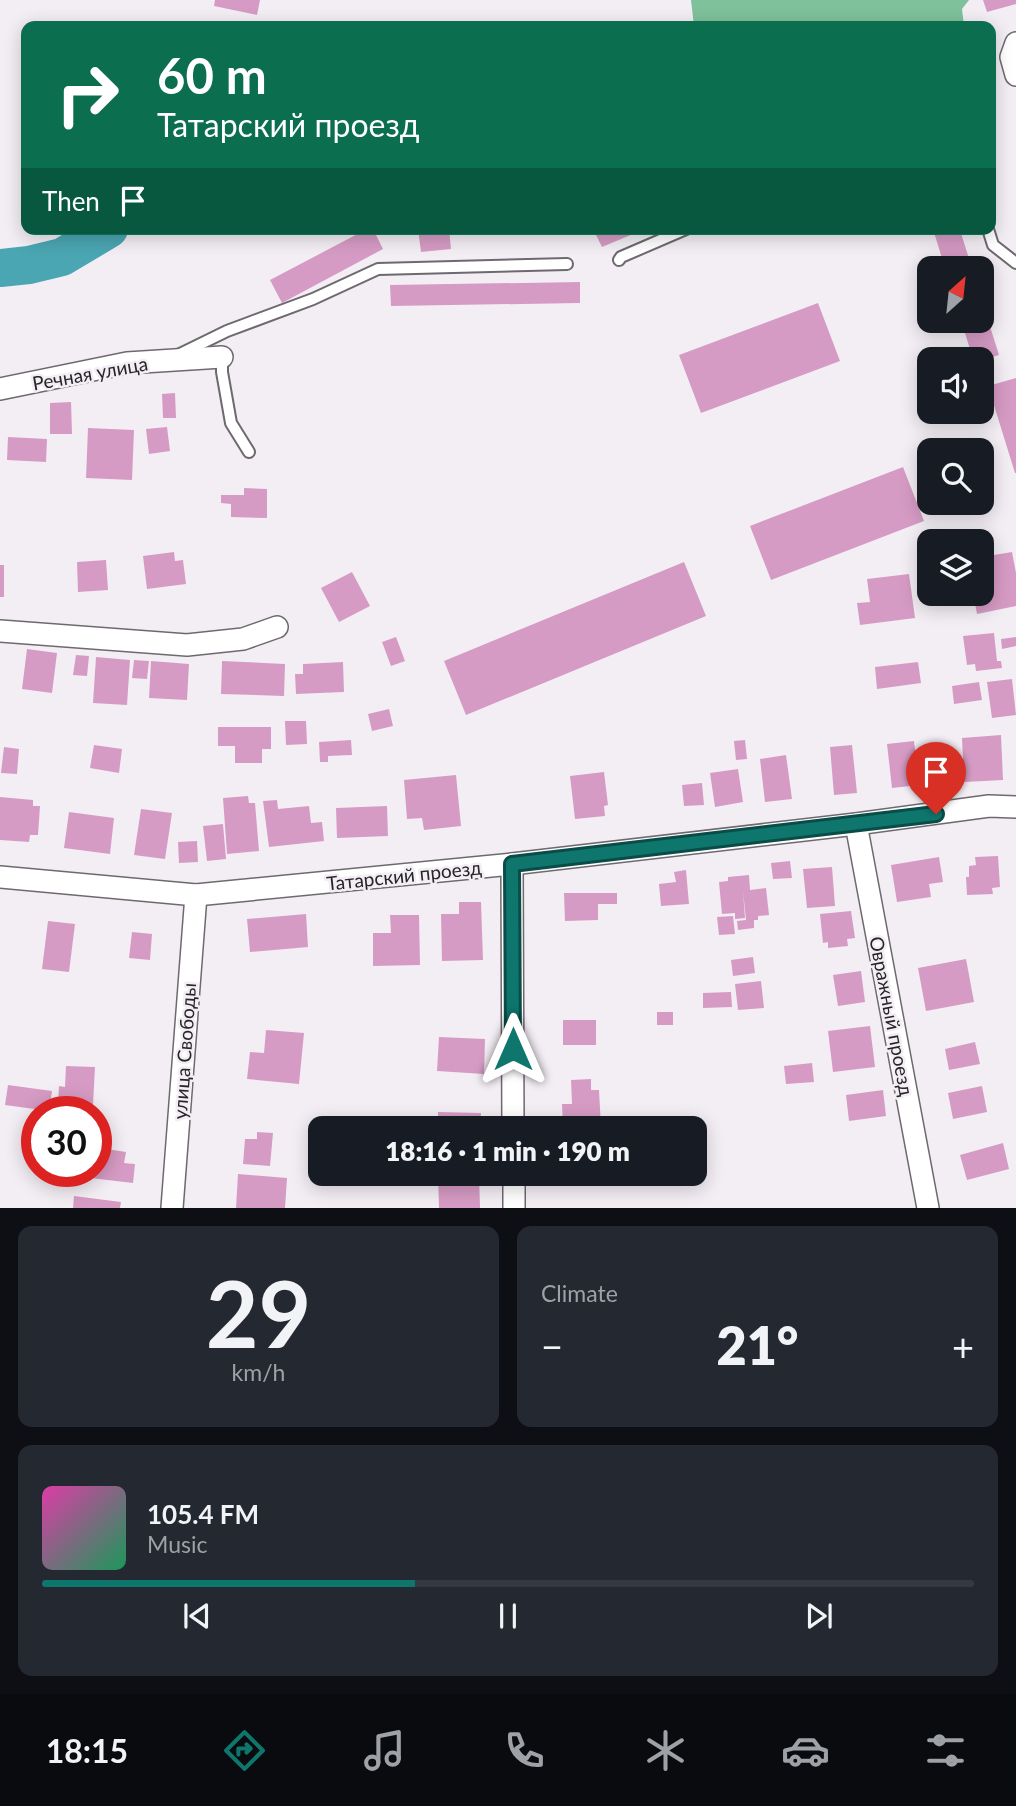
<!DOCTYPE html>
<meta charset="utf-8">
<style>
body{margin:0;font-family:Lato,sans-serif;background:#242831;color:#f1f3f6;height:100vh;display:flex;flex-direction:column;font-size:26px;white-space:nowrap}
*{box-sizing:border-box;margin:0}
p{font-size:23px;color:#9ea1a6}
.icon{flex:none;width:38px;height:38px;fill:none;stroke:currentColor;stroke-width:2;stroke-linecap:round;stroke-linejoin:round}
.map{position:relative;height:1208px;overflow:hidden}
.side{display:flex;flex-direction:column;gap:18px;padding:18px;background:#0d0f14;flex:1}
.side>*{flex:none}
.hud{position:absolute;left:21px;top:21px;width:975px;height:214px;border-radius:14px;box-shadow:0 4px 18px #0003;background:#0b6e4f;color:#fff;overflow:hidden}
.needle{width:46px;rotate:27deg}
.buttons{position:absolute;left:917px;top:256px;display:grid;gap:14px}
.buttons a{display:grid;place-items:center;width:77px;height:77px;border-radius:14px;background:#171b24;box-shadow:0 4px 18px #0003;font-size:35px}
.speed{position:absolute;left:21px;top:1096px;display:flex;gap:14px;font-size:35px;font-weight:700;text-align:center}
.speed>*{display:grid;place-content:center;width:91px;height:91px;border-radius:50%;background:#171b24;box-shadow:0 4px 18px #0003;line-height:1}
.speed .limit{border:10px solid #d22;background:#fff;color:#111}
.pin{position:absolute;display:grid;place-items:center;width:60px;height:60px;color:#fff;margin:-72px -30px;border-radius:50% 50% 50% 0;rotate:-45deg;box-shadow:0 0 7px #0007}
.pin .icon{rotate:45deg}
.me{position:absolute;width:77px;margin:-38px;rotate:0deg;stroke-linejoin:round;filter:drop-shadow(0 0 5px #0008)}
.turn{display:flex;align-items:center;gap:24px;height:147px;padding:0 21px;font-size:32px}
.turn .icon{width:91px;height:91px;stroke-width:2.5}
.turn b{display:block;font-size:49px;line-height:60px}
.then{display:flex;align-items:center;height:66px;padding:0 21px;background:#0003;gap:14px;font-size:26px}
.big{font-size:52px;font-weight:800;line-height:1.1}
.side .card{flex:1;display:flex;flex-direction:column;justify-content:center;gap:10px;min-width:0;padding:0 24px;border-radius:14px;background:#242831}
.side .dial{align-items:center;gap:0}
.dial b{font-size:91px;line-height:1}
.song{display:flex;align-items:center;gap:21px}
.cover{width:84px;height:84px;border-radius:10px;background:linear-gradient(135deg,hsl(320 70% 55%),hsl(150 70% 35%))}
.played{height:7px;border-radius:4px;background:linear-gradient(90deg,#0f766e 40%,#363941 40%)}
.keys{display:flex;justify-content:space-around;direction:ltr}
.heat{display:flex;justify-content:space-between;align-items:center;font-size:38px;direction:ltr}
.side .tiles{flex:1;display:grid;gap:18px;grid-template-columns:1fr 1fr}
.card:last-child{grid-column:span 2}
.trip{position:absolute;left:308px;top:1116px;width:399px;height:70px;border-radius:14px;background:#171b24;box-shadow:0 4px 18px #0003;font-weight:800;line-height:70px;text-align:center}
.menu{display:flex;height:112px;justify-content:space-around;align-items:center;background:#090b0e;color:#9ea1a6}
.menu .icon{width:49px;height:49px}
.menu .selected{color:#0f766e}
.menu b{font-size:32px;color:#f1f3f6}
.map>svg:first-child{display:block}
.forest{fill:#7fc19b}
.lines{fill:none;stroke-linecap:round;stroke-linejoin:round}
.river{stroke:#4aa6b2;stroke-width:38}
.building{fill:#d69bc4}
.service-casing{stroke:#6e696e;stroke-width:14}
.minor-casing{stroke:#6e696e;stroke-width:24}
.service{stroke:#fff;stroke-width:10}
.minor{stroke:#fff;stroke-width:21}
.route-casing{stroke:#0a4d48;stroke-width:18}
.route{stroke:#0f766e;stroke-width:12}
.labels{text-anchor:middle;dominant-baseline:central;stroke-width:5;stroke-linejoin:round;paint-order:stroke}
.street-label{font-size:19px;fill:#272528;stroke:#f3eef4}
</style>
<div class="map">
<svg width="1016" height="1208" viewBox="0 0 1016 1208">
<rect width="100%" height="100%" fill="#f3eef4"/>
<polygon class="forest" points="691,0 969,0 962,9 964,26 694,26"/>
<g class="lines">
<polyline class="river" points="0,268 29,265 62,257 109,229"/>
</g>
<g class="building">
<polygon points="215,0 260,0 257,15 214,6"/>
<polygon points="983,0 1016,0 1016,4 987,12"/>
<polygon points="367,229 373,229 383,249 282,303 270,280"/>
<polygon points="418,229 449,229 451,249 421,252"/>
<polygon points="593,229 645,229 602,247"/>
<polygon points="933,229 954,229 955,231 960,230 972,268 945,268"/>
<polygon points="580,282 580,303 391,306 390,285"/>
<polygon points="982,301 999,355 982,360 973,359 961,320 982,320"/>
<polygon points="818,303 840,361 701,413 679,355"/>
<polygon points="1016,378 1016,473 1015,473 988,386"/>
<polygon points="175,393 176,418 163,418 162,394"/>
<polygon points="71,402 72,434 50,434 50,403"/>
<polygon points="167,427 170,451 149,454 146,429"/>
<polygon points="88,428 134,430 132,480 86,478"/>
<polygon points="8,437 47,439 46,462 7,460"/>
<polygon points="903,467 924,521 771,580 750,526"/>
<polygon points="244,488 267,489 267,518 231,517 231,504 221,503 221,495 244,495"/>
<polygon points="174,552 175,561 183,560 186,584 147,589 143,556"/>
<polygon points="1012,552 1016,573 1016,606 977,614 973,593 982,593 982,557"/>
<polygon points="929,558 929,579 922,580 919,559"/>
<polygon points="106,560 108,590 78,592 77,562"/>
<polygon points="684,562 706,616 466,715 444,661"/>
<rect x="0" y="565" width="4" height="32"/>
<polygon points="352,572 370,606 339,622 321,588"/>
<polygon points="909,574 915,618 860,625 857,603 870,602 867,579"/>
<polygon points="994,633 997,661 1001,661 1002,668 976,671 975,664 967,665 963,636"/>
<polygon points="396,637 405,661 391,666 382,642"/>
<polygon points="1016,637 1016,646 1002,649 1001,639"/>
<polygon points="27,649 57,653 52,693 22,689"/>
<polygon points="76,655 89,656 87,676 73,675"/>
<polygon points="96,657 130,660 127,705 93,703"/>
<polygon points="134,660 149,661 147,679 132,678"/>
<polygon points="151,661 189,664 187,700 149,698"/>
<polygon points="222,661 285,664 284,696 221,694"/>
<polygon points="343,662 344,692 296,694 295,674 303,674 303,664"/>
<polygon points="918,662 921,683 877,689 875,667"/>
<polygon points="1012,679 1016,715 992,718 987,682"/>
<polygon points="979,682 982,700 954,704 952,686"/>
<polygon points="389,709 393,726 372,731 368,714"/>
<polygon points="285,721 306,721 307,744 286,745"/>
<polygon points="218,727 271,727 271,749 262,749 262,763 235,763 235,746 218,746"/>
<polygon points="1001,735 1003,780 964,782 962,738"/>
<polygon points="351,740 352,755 328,756 328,762 320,762 319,742"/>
<polygon points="745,740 747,759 736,760 734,741"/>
<polygon points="914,741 919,785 892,788 887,744"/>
<polygon points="94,745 122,749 119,773 90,768"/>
<polygon points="852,745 857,793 834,795 830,747"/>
<polygon points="4,747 19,749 17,774 1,773"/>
<polygon points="786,755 792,799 765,802 760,759"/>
<polygon points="738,769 743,802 715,807 710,773"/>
<polygon points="604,772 608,805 604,806 605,816 575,819 570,776"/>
<polygon points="456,775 461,826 424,830 422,818 407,819 404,780"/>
<polygon points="702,783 704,805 684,806 682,785"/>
<polygon points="248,796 249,803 255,803 259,851 227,854 223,798"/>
<polygon points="0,797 33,800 33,806 40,806 38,835 30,835 29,842 0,840"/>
<polygon points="277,800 278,809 309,806 311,823 322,822 324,841 269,847 263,801"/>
<polygon points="387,806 388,836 337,838 336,808"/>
<polygon points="141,809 172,813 165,859 134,855"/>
<polygon points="69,812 114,818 110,854 64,848"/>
<polygon points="223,824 226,859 207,861 203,826"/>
<polygon points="197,841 198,862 179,863 178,842"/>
<polygon points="998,856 1000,887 992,888 993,894 967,895 966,877 969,877 969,866 976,865 975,857"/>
<polygon points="939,857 943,882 929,884 931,897 897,902 891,865"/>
<polygon points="790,861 792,878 773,879 771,863"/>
<polygon points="832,867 835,906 807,908 803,869"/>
<polygon points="686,870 689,904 661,906 659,884 676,882 674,872"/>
<polygon points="749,875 750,890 766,888 769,915 758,916 758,920 754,920 754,928 738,930 737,921 746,920 743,891 745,918 735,919 735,913 722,914 719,882 728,881 728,877"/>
<polygon points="564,893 617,893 617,904 598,904 598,920 565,921"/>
<polygon points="459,902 481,902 483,960 442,961 441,914 459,914"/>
<polygon points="851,911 855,938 847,939 848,946 828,948 828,942 823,943 820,914"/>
<polygon points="306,914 308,947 250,952 247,919"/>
<polygon points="390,915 419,915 420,965 373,966 373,933 391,933"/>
<polygon points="733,916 735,934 719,935 717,917"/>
<polygon points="48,921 75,924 69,972 42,969"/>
<polygon points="132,932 152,934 150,960 129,958"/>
<polygon points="753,957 755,973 733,976 731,960"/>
<polygon points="966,959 974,1002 926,1011 918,968"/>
<polygon points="861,971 865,1002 838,1006 833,975"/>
<polygon points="761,981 764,1008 738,1010 735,984"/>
<polygon points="731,992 732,1007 703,1008 703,993"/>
<rect x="657" y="1012" width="16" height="13"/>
<rect x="563" y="1020" width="33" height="25"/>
<polygon points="870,1026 875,1067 833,1072 828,1031"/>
<polygon points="266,1030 304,1033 299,1084 247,1079 250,1052 264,1053"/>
<polygon points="439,1037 485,1039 484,1074 437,1071"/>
<polygon points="975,1042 980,1064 949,1070 945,1049"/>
<polygon points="812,1063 814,1082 786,1084 784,1066"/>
<polygon points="66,1066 95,1067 93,1105 58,1103 59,1086 65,1087"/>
<polygon points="591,1079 591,1090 599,1090 601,1127 563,1129 562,1104 572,1104 571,1080"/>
<polygon points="8,1085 52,1091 49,1111 5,1105"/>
<polygon points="982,1086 987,1112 953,1119 948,1093"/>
<polygon points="883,1090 886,1116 849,1121 846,1095"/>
<polygon points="438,1112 481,1113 480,1129 438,1129"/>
<polygon points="257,1132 273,1133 270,1166 243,1164 245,1139 257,1139"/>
<polygon points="1003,1143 1009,1169 967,1180 960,1155"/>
<polygon points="107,1149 126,1152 124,1163 135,1164 133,1183 82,1177 82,1171 96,1171 96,1159 106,1160"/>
<polygon points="238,1174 287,1178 285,1208 236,1208"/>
<polygon points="438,1176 479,1176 480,1208 439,1208"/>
<polygon points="74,1196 121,1202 120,1208 73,1208"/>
</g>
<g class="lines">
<defs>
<g id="service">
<polyline points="988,229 993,245 1016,263"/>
<polyline points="619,260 621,257 686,229"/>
<polyline points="180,354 227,331 313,299 378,269 567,264"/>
<polyline points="222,357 222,372 231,423 249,452"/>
</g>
<g id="minor">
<polyline points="1016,43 1011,57 1016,75"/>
<polyline points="0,389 127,363 222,357"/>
<polyline points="0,631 187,645 243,639 277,627"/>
<polyline points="856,824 928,1208"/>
<polyline points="512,864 513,1129"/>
<polyline points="0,877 196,895 512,864 856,824 989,806 1016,807"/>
<polyline points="514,1174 514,1208"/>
<polyline points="172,1208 196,895"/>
</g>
</defs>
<use href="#service" class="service-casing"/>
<use href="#minor" class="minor-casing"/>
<use href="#service" class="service"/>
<use href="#minor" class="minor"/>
</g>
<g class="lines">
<defs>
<polyline id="route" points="513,1049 512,864 936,814"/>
</defs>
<use href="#route" class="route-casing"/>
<use href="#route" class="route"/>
</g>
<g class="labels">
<g class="street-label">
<text transform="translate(90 373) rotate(-10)">Речная улица</text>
<text transform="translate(404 875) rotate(-6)">Татарский проезд</text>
<text transform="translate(892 1016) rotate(79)">Овражный проезд</text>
<text transform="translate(184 1051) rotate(-86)">улица Свободы</text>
</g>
</g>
</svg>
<div class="buttons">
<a><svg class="needle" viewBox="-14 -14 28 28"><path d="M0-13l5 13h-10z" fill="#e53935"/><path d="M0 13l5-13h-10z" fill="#9ea1a6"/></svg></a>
<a><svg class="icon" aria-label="sound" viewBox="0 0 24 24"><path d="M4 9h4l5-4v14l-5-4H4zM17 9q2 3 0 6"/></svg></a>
<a><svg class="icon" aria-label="search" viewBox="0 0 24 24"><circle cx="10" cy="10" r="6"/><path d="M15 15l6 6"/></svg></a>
<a><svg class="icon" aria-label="layers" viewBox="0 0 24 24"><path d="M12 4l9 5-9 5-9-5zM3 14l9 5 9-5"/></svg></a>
</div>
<div class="speed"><div class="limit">30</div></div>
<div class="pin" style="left:936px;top:814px;background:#d93025"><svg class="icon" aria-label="arrive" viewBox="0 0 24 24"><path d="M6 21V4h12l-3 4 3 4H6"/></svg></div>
<svg class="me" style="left:513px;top:1049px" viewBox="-20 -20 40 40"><path d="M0-17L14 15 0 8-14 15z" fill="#0f766e" stroke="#fff" stroke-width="4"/></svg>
<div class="trip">18:16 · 1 min · 190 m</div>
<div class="hud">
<div class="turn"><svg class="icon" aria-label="right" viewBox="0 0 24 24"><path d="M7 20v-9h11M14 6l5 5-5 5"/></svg><div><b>60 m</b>Татарский проезд</div></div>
<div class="then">Then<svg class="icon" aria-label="arrive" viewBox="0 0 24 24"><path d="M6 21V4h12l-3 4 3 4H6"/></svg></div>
</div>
</div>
<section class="side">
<div class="tiles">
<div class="card dial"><b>29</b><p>km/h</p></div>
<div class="card"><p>Climate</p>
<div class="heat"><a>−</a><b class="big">21°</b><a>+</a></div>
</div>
<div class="card">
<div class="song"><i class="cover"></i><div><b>105.4 FM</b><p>Music</p></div></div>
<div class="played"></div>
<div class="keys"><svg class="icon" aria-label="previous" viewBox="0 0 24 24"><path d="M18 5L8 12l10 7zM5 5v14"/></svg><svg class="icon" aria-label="pause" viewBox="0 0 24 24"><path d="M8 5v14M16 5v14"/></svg><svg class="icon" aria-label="next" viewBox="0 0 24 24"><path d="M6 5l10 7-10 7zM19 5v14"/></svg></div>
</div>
</div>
</section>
<nav class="menu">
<b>18:15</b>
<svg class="icon selected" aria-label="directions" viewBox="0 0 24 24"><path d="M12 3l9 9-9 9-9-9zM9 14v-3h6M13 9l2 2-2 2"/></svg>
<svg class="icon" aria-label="music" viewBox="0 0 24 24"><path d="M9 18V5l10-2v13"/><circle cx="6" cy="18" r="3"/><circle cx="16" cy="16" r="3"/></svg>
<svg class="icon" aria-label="phone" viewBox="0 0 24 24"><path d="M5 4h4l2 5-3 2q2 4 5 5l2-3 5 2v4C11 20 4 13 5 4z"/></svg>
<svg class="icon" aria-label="climate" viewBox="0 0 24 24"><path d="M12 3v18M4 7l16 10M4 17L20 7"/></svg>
<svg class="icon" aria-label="car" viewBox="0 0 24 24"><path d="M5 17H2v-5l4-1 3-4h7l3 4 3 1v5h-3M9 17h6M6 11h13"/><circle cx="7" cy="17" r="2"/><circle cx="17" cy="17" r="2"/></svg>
<svg class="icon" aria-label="filters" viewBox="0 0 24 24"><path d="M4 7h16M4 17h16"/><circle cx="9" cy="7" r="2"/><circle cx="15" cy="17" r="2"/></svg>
</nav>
